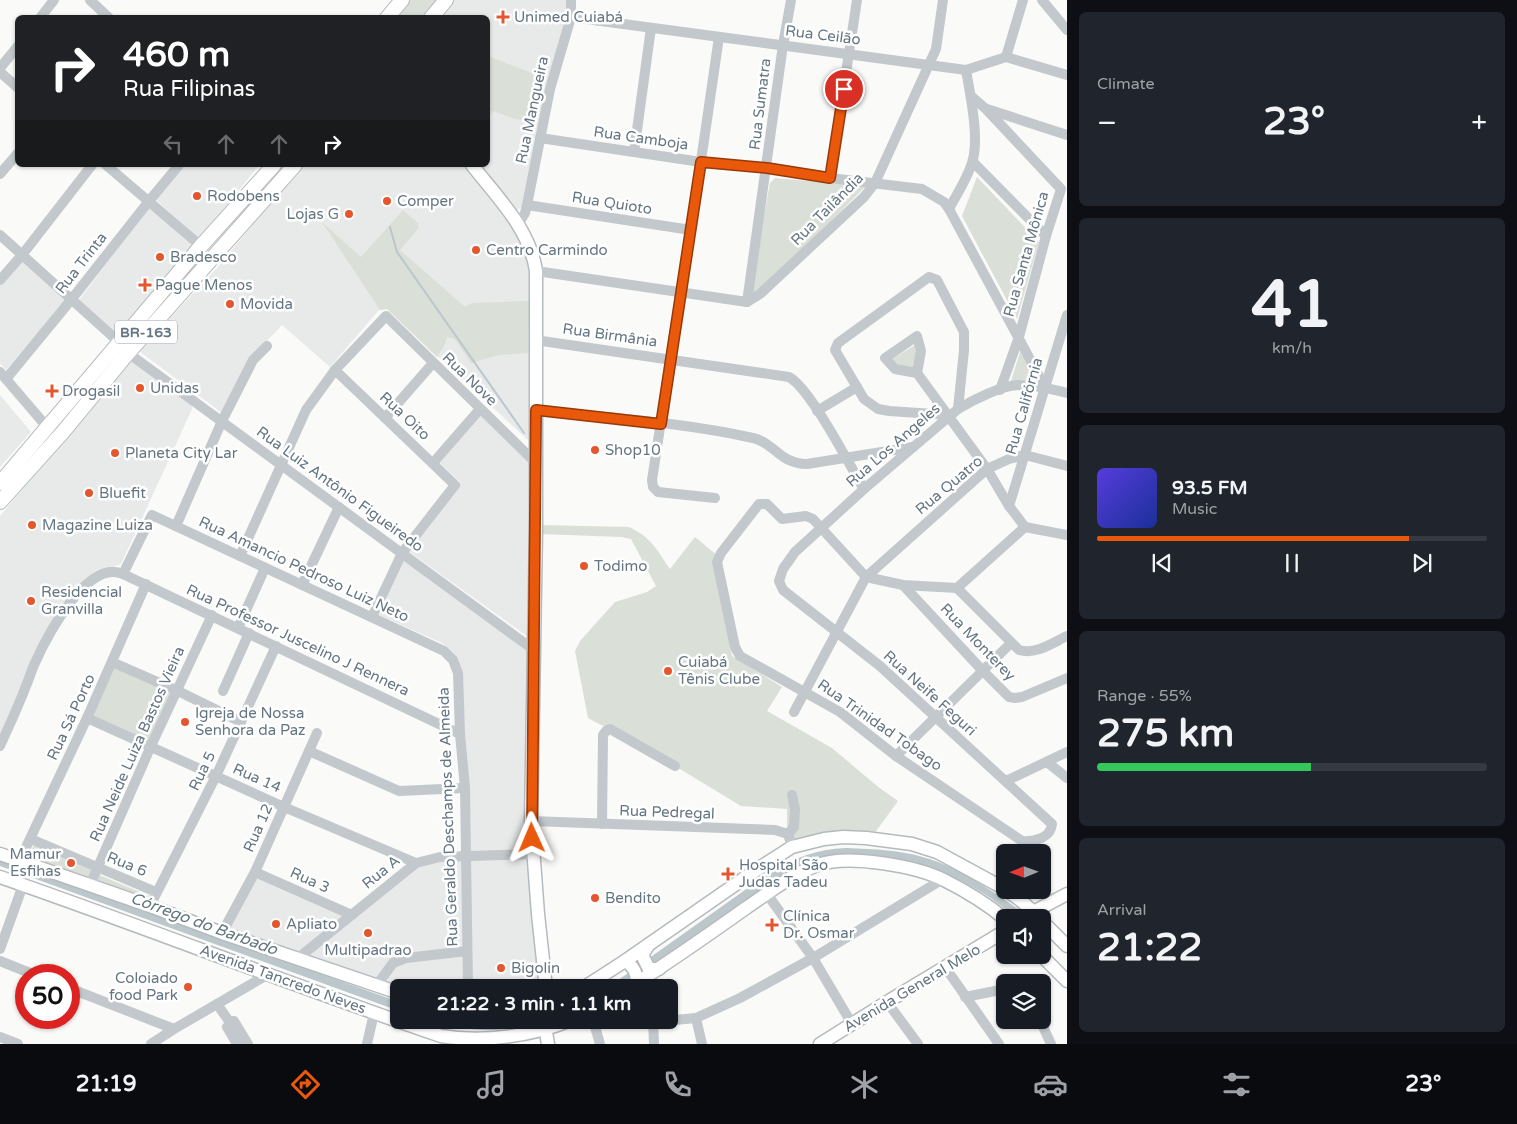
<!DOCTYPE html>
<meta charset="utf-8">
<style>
body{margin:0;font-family:"Varela Round",sans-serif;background:#20242c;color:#f1f3f6;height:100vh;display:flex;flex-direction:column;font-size:19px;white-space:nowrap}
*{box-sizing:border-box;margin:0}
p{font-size:16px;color:#9ea1a6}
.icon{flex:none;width:28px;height:28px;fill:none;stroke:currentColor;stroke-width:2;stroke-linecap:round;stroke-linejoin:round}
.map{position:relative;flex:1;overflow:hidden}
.sheet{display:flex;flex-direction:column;gap:12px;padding:12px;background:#0d0f14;width:450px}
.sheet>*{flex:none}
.guide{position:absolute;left:15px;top:15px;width:475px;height:152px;border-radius:8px;box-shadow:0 1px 4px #0004;background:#202124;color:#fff;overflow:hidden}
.needle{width:32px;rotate:269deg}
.buttons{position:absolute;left:996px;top:844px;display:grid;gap:10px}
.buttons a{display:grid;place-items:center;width:55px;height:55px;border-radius:8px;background:#171b24;box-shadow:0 1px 4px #0004;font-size:25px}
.speed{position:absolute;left:15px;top:964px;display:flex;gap:10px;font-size:25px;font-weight:700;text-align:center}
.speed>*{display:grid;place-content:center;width:65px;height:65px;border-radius:50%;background:#171b24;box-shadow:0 1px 4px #0004;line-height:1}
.speed .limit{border:8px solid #d22;background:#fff;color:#111}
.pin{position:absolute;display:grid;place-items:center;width:42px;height:42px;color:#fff;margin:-21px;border:2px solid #fff;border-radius:50%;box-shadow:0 1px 5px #0007}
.me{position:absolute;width:55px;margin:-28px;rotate:359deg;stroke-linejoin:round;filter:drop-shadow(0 0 4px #0008)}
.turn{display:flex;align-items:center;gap:18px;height:105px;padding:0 25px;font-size:22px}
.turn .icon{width:65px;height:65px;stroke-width:2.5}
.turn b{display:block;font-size:35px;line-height:42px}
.lanes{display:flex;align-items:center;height:48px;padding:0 25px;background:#0003;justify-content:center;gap:25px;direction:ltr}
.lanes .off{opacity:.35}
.big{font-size:38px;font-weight:800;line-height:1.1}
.sheet .tile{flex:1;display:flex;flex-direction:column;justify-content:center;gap:8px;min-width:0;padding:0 18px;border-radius:8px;background:#20242c}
.sheet .dial{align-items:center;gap:0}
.dial b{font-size:65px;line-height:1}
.song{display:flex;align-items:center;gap:15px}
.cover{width:60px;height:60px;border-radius:8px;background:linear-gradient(135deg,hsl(250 70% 55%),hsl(230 70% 35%))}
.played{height:5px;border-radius:2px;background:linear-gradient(90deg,#ea580c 80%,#363941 80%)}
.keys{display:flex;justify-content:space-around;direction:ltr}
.heat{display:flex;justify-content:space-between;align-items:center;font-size:28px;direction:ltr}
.charge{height:8px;border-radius:4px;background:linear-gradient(90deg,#34c759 55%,#363941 0)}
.trip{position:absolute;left:390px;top:979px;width:288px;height:50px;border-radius:8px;background:#171b24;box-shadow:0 1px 4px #0004;font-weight:800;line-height:50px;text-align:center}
.dock{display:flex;height:80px;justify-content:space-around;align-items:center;background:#090b0e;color:#9ea1a6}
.dock .icon{width:35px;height:35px}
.dock .on{color:#ea580c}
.dock b{font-size:22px;color:#f1f3f6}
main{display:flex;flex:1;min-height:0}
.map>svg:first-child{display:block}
.built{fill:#e8e9e9}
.green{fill:#dadfd7}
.water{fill:#bbc7cb}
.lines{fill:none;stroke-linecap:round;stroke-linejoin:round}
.stream{stroke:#bbc7cb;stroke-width:2}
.major-casing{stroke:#b5babe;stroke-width:15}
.highway-casing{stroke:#b4b9bd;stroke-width:16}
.minor{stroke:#c3c8cc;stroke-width:10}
.major{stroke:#fff;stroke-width:12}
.highway{stroke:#fff;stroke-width:14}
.route-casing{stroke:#983908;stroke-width:12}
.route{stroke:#ea580c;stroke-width:9}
.poi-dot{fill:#e4572e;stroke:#fff;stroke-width:2}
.labels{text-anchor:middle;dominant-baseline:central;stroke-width:5;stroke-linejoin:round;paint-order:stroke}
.shield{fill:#fff;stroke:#939fa8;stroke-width:1}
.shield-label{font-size:14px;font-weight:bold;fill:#657683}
.poi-label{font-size:15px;fill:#657683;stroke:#fff;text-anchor:start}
.street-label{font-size:15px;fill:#657683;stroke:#fff}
.water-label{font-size:16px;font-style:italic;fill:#60757c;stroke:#fff}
</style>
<main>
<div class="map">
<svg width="1067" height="1044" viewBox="0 0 1067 1044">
<rect width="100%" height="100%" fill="#fafaf8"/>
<g class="built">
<polygon points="453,0 568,0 569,12 522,206 515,213 479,165 488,165 488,18 438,18"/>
<polygon points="184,165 259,165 202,236 198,237 157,201 156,197"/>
<polygon points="302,165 467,165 525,243 532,274 531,443 387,309 379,310 330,367 282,325 250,359 222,413 139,351 217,268"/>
<polygon points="149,207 196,247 120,339 79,300"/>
<polygon points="21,257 67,299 6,370 0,363 0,284"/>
<polygon points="131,359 193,403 192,409 121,564 96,572 79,585 50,624 0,734 0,516"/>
<polygon points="0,395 31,432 0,467"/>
<polygon points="481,413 532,463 527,636 408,551 460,482 440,463"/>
<polygon points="403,556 531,650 530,851 469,853 459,660 452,651 442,643 379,615"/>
<polygon points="470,858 531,858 540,987 471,987"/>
<polygon points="464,860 464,949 400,957 376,982 305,958 415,869 427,862"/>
<polygon points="256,876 347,916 297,955 227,932"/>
<polygon points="464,955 465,987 399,988 385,985 389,974 395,967 407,961"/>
</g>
<g class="green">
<polygon points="410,0 439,0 425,17 395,18"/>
<polygon points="488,56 542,77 535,122 515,119 493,111 488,116"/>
<polygon points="977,177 1039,242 1017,319 962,216"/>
<polygon points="775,178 866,186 757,295 750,290 770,183"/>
<polygon points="403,210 419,224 418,229 400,250 465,307 472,303 529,301 528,353 499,355 471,363 455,339 447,337 444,346 437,357 387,309 380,310 322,222 361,257"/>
<polygon points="915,345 918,352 914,370 898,368 892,359"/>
<polygon points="1022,346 1038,383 1024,380 1010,384"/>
<path d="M540,525l89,2c22,10 28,23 41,42l25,-32 23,19 -2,13 16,87 50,31 -15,24 65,37 45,38 21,15 -24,33 -77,11 -10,-14v-22l-46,-3 -122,-74 -20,-8 -11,-6 -13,-67 5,-10 35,-39 32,-10 9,-6 -25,-47 -10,-2 -81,-3z"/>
<polygon points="113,665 173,692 150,745 90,717"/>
<polygon points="34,844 92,870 87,879 29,857"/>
<polygon points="97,874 152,897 148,903 92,884"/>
</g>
<g class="water">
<path d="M846,848c63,2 91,7 144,42 13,9 26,16 37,27h-12c-60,-53 -158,-84 -232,-42l-162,112 -14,1 162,-115c26,-15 47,-24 77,-25z"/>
<polygon points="0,859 399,1002 399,1011 0,866"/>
<path d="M425,1020h39l14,2 26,-2h53c-51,13 -81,14 -132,0z"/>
</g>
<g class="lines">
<polyline class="stream" points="390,227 397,252 524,433"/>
<defs>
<g id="major">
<path d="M472,165c25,32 58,64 64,106v259l-5,291 7,93 8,74"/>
<polyline points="0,854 150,906 222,933 399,993"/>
<path d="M0,877c148,51 293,109 441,159 42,7 91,0 130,-16"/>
<polyline points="1006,890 1019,899 1038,916"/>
<polyline points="1022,918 1067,894"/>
<polyline points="1042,921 1067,946"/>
<polyline points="649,944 642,955 649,969 659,969"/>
<polyline points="1041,955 1067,981"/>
<path d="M625,961c8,4 12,13 12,22"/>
<polyline points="583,988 625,961 759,868 792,847 824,839 843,837 866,838 912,844 937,852 1005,889"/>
<path d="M629,988c40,-26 79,-53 117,-80 22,-15 46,-34 72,-43 30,-11 98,1 126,15 22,11 43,24 61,39"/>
<polyline points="544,1020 548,1044"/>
<polyline points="820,1044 887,1002 1005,931"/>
</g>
<g id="highway">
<polyline points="387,18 402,0"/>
<polyline points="431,18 446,0"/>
<polyline points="0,483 201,246 274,165"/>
<polyline points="0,502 63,432 128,353 295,165"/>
</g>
</defs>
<use href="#major" class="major-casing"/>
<use href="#highway" class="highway-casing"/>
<g class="minor">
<polyline points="90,0 109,18"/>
<polyline points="1042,0 1067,30"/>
<polyline points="571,17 966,70 1006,57 1067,75"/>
<polyline points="40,18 54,0"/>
<polyline points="1006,57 1023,0"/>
<polyline points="0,68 18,46"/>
<polyline points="0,72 18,88"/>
<polyline points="971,96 986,109 1061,189 1046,236 1019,337 1000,390"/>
<polyline points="987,109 1067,135"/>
<polyline points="540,138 701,162 767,168 830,178 922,189 944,202 949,209 1045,387"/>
<polyline points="634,152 651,28"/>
<polyline points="973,162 1046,236"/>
<polyline points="106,165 201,246"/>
<polyline points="0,174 18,153"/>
<polyline points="830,178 857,0"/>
<polyline points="527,205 691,230"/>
<path d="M949,209c8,-15 18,-30 23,-46 8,-24 -2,-69 -6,-93"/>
<polyline points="518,225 525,213 527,205 550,89 571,17 571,0"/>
<polyline points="0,235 120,343"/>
<polyline points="536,271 747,302"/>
<polyline points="0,280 22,255 92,165"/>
<polyline points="747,302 760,294 864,197 875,183 936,49 943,0"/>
<polyline points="747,302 783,45 791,0"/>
<path d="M535,340l254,37c22,12 60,88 75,112"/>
<polyline points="128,353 534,650"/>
<polyline points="335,370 455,485 402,553 372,617"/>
<polyline points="0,372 47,427"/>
<polyline points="917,373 921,351 917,336 885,358 895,369 917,373 987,469 1009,506 1025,527"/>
<polyline points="6,379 71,300 149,201 179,165"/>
<path d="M535,410c73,8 147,12 218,28 22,5 27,26 54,26l106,-17"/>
<polyline points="817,411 857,387"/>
<polyline points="949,415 889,411 878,409 864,399 835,350 838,343 929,277 937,280 964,332 964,350 958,409"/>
<polyline points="385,418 433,363"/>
<polyline points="433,463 480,409"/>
<path d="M715,498l-57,-6 -5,-5 -1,-7c23,-147 46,-295 67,-443"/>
<polyline points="1009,506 1067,315"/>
<polyline points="176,526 222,421 253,360 267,346"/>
<path d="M1025,527l-68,61 62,62c17,5 33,-7 48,-14"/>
<polyline points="1025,527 1067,535"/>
<polyline points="240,556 306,410 335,370 386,316 535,462"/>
<polyline points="123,574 152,515 444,651 453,660 458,673 460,734 465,788 468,988"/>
<polyline points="302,585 339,507"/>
<polyline points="903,585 982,670 1009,697 1015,698 1022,697 1067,678"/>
<path d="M957,588l-54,-3 -37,-8 -53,-58 -7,-3 -24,3 -15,-15h-8l-38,49 -4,9 18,85 5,9 100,56 56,44 126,85c12,1 29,-3 30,-17l-172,-158 -97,-76 -4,-9 4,-12 12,-17 69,-63 94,-80c15,-9 44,-24 62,-24 16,0 32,4 47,8"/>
<polyline points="238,628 265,568"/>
<polyline points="112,662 176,690 241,722"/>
<polyline points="223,691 249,633"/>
<polyline points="794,712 866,577 987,469 1009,459 1025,455 1067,466"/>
<polyline points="87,718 284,807 416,863"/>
<path d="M0,746c9,-20 18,-39 26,-60 3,-7 5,-14 8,-21 12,-27 53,-107 89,-91l337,160"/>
<polyline points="309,751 399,791 465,788"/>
<polyline points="896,756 1011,643"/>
<polyline points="1047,762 1067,778"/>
<polyline points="1006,781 1067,752"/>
<polyline points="531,821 775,830 788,834 792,847"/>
<polyline points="602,824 603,735 606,731 610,729 675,766"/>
<polyline points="788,834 794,827 795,809 792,795"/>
<polyline points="31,839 156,892"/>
<polyline points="20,860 87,718 146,584"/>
<polyline points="255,872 352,915"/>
<polyline points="90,885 151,746 212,615"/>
<polyline points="767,894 813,958 852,1024"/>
<polyline points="150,906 216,776 276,646"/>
<polyline points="222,933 255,872 317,733"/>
<polyline points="0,949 23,885"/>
<polyline points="297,959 416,863 440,857 533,854"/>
<polyline points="0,961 35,975"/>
<polyline points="945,967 999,1044"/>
<polyline points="377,985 393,963 406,958 467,951"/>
<polyline points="69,988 174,1029"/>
<polyline points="965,997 1005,989"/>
<polyline points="887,1002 918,1044"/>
<polyline points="217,1004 231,1024"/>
<polyline points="696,1018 702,1044"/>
<polyline points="593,1020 600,1044"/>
<polyline points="653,1020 654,1044"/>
<polyline points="1040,1020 1051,1044"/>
<polyline points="653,1022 696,1018 740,998 813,958 943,879"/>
<polyline points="231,1024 234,1021 248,1044"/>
<polyline points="231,1024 227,1027 237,1044"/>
<polyline points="0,1037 18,1044"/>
<polyline points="151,1044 174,1029 267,975"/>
<polyline points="367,1044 374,1013"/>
</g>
<use href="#major" class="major"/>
<use href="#highway" class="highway"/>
</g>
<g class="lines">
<defs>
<polyline id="route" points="532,838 536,410 661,424 701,162 767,168 830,178 844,89"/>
</defs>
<use href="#route" class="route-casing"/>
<use href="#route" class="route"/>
</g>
<g class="poi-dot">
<path d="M500.5 9.5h5v5h5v5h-5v5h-5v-5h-5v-5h5z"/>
<circle cx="197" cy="196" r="5"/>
<circle cx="387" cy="201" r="5"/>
<circle cx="349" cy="214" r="5"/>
<circle cx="476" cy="250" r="5"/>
<circle cx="160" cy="257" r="5"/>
<path d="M142.5 277.5h5v5h5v5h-5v5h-5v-5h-5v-5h5z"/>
<circle cx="230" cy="304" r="5"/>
<circle cx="140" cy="388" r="5"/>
<path d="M49.5 383.5h5v5h5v5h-5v5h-5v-5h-5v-5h5z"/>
<circle cx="595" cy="450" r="5"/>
<circle cx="115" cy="453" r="5"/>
<circle cx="89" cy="493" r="5"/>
<circle cx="32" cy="525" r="5"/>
<circle cx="584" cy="566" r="5"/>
<circle cx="31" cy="601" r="5"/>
<circle cx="668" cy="671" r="5"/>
<circle cx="185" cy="722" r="5"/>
<circle cx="71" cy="863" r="5"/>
<path d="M725.5 866.5h5v5h5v5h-5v5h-5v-5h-5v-5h5z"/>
<circle cx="595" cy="898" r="5"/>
<circle cx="276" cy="924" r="5"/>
<path d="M769.5 917.5h5v5h5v5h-5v5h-5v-5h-5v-5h5z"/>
<circle cx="368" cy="933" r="5"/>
<circle cx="501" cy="968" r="5"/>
<circle cx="188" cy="987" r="5"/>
</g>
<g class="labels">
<rect class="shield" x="115" y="320.5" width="62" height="23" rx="4"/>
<g class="shield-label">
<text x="146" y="332">BR-163</text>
</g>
<g class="poi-label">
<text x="514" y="17">Unimed Cuiabá</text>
<text x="207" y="196">Rodobens</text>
<text x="397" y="201">Comper</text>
<text x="339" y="214" text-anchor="end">Lojas G</text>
<text x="486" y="250">Centro Carmindo</text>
<text x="170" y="257">Bradesco</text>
<text x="155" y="285">Pague Menos</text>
<text x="240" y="304">Movida</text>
<text x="150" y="388">Unidas</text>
<text x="62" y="391">Drogasil</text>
<text x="605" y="450">Shop10</text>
<text x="125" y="453">Planeta City Lar</text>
<text x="99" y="493">Bluefit</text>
<text x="42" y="525">Magazine Luiza</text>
<text x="594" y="566">Todimo</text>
<text x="41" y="592">Residencial<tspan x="41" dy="17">Granvilla</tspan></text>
<text x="678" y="662">Cuiabá<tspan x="678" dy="17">Tênis Clube</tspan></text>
<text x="195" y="713">Igreja de Nossa<tspan x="195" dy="17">Senhora da Paz</tspan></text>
<text x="61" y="854" text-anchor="end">Mamur<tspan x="61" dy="17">Esfihas</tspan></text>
<text x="739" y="865">Hospital São<tspan x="739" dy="17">Judas Tadeu</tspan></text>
<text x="605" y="898">Bendito</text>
<text x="783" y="916">Clínica<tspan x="783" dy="17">Dr. Osmar</tspan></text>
<text x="286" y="924">Apliato</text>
<text x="368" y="950" text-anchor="middle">Multipadrao</text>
<text x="511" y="968">Bigolin</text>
<text x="178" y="978" text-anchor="end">Coloiado<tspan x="178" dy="17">food Park</tspan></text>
</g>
<g class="street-label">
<text transform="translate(823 35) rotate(7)">Rua Ceilão</text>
<text transform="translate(760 104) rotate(-83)">Rua Sumatra</text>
<text transform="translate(532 110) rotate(-78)">Rua Mangueira</text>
<text transform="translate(641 138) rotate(8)">Rua Camboja</text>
<text transform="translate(612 203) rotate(9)">Rua Quioto</text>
<text transform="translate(827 209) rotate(-45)">Rua Tailândia</text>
<text transform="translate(1026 254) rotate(-74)">Rua Santa Mônica</text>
<text transform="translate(81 263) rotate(-52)">Rua Trinta</text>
<text transform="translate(610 335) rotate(8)">Rua Birmânia</text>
<text transform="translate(470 379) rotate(44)">Rua Nove</text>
<text transform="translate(1024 406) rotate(-74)">Rua Califórnia</text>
<text transform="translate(405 416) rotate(43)">Rua Oito</text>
<text transform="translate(893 445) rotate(-41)">Rua Los Angeles</text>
<text transform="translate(949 485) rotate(-40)">Rua Quatro</text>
<text transform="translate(340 489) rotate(36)">Rua Luiz Antônio Figueiredo</text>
<text transform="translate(304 569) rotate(25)">Rua Amancio Pedroso Luiz Neto</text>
<text transform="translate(298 640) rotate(25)">Rua Professor Juscelino J Rennera</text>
<text transform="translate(978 642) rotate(46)">Rua Monterey</text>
<text transform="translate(930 693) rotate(42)">Rua Neife Feguri</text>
<text transform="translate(71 717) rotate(-65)">Rua Sá Porto</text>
<text transform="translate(880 725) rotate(35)">Rua Trinidad Tobago</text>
<text transform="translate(137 744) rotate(-66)">Rua Neide Luiza Bastos Vieira</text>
<text transform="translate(202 771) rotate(-64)">Rua 5</text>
<text transform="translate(257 778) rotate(24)">Rua 14</text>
<text transform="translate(667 812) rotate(2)">Rua Pedregal</text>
<text transform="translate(448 817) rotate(-92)">Rua Geraldo Deschamps de Almeida</text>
<text transform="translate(258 828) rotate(-66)">Rua 12</text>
<text transform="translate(127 864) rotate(22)">Rua 6</text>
<text transform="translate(381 872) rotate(-39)">Rua A</text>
<text transform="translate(310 880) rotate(24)">Rua 3</text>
<text transform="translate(283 979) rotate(20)">Avenida Tancredo Neves</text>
<text transform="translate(912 988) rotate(-31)">Avenida General Melo</text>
</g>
<g class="water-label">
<text transform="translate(204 924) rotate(20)">Córrego do Barbado</text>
</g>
</g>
</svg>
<div class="buttons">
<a><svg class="needle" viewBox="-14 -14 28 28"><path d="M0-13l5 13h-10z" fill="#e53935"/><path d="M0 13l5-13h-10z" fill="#9ea1a6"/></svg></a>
<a><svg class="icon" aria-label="sound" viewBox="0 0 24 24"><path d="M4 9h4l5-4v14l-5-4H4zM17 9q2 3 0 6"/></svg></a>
<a><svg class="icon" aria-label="layers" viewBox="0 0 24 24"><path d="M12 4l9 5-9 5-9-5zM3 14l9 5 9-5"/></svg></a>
</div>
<div class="speed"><div class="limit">50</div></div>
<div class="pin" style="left:844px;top:89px;background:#d93025"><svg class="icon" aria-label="arrive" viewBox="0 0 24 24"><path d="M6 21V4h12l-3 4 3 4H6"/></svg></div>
<svg class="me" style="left:532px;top:838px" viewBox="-20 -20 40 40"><path d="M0-17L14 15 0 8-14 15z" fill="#ea580c" stroke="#fff" stroke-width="4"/></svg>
<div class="trip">21:22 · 3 min · 1.1 km</div>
<div class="guide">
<div class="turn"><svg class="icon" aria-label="right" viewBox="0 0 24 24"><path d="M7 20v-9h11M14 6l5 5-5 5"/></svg><div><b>460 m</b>Rua Filipinas</div></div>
<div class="lanes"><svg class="icon off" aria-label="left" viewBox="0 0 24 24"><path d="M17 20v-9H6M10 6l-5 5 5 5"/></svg><svg class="icon off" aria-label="ahead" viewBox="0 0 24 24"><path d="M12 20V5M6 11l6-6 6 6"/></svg><svg class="icon off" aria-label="ahead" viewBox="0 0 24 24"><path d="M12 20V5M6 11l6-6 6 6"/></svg><svg class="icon" aria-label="right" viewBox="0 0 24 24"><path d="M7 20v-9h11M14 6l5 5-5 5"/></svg></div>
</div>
</div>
<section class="sheet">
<div class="tile"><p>Climate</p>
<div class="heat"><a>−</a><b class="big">23°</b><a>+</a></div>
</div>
<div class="tile dial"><b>41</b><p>km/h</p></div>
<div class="tile">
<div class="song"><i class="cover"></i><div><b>93.5 FM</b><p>Music</p></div></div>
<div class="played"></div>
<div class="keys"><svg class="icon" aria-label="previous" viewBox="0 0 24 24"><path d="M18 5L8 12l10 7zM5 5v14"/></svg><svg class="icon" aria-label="pause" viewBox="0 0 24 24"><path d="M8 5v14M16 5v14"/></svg><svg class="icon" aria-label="next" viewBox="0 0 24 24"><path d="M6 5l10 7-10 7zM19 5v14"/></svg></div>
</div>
<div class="tile"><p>Range · 55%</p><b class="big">275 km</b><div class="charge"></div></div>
<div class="tile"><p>Arrival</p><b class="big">21:22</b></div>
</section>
</main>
<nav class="dock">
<b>21:19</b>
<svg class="icon on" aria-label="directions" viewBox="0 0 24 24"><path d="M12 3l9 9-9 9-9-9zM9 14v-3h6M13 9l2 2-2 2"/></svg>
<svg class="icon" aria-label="music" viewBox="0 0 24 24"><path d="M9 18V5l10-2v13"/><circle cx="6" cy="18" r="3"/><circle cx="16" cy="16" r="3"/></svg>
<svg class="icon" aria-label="phone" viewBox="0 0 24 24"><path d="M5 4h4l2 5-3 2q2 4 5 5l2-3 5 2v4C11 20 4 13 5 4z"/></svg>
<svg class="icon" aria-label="climate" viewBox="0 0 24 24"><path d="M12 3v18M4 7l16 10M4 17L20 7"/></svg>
<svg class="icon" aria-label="car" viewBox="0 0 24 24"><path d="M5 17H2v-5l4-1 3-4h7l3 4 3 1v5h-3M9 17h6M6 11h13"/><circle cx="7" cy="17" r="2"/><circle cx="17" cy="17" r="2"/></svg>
<svg class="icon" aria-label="filters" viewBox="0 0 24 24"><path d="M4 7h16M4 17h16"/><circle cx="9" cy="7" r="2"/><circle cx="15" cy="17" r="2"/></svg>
<b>23°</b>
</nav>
